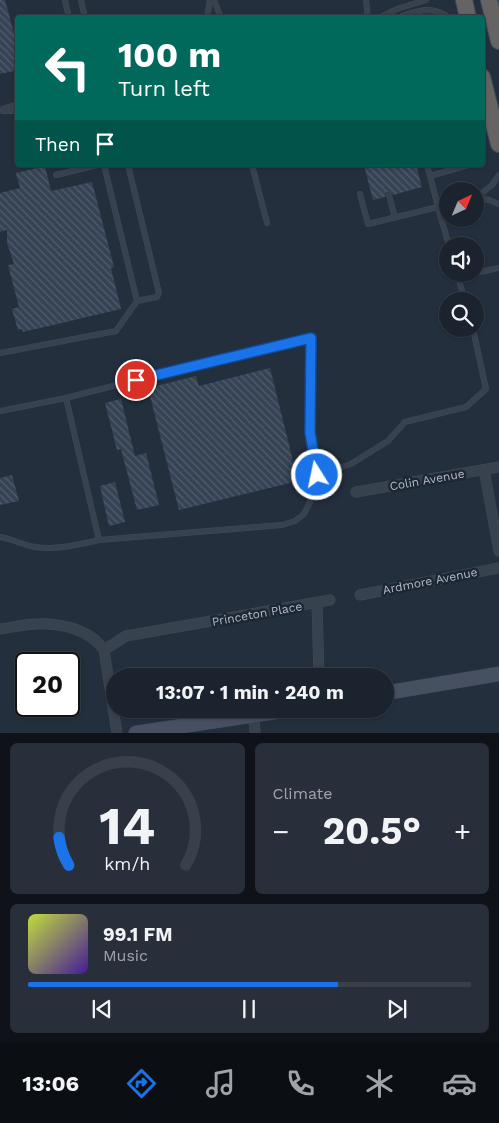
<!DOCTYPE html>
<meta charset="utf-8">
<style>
body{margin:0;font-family:"Work Sans",sans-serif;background:#282f3a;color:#f1f3f6;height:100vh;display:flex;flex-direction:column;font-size:19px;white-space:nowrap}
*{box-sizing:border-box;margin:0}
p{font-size:16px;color:#a0a4aa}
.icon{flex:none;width:28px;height:28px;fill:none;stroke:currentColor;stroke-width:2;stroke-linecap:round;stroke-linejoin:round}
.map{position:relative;height:733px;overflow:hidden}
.drawer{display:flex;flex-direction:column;gap:10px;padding:10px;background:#0f1319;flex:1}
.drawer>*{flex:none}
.banner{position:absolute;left:15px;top:15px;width:470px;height:152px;border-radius:5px;box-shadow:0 1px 4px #0004,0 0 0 1px #39404a;background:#00695c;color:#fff;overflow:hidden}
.needle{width:32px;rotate:44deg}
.fabs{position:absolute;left:439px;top:182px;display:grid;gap:10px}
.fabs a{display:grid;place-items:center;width:45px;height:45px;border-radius:50%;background:#1b232e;box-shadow:0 1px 4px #0004,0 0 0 1px #39404a;font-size:25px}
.speed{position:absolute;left:15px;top:652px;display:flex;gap:10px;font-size:25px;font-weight:700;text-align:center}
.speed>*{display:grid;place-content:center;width:65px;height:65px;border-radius:50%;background:#1b232e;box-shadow:0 1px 4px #0004,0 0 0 1px #39404a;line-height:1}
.speed .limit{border:2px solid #111;border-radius:8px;background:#fff;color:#111}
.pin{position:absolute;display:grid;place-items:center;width:42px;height:42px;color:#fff;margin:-21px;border:2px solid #fff;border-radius:50%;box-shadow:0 1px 5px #0007}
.me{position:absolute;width:55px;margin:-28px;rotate:350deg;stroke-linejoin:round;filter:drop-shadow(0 0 4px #0008)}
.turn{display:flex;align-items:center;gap:18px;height:105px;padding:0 20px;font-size:22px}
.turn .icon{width:65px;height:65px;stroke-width:2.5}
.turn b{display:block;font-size:35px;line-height:42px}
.then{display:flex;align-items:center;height:48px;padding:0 20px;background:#0003;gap:10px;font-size:19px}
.big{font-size:38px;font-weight:700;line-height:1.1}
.drawer .widget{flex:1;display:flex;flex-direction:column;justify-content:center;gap:8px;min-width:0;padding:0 18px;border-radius:8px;background:#282f3a}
.drawer .dial{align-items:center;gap:0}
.dial svg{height:130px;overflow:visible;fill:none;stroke:#39404a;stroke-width:7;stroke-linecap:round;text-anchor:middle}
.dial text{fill:#f1f3f6;stroke:none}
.song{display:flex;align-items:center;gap:15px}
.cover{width:60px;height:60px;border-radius:8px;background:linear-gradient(135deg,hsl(70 70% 55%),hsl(260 70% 35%))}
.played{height:5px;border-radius:2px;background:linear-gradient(90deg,#1a73e8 70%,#39404a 70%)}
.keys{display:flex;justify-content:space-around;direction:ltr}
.heat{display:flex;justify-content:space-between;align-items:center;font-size:28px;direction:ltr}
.drawer .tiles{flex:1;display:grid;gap:10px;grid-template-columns:1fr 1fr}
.widget:last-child{grid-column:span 2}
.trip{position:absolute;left:106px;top:668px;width:288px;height:50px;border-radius:25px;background:#1b232e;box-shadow:0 1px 4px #0004,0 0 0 1px #39404a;font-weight:700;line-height:50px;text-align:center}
.dock{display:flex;height:80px;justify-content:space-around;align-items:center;background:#0b0e12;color:#a0a4aa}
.dock .icon{width:35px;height:35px}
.dock .active{color:#1a73e8}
.dock b{font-size:22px;color:#f1f3f6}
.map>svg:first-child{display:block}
.building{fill:url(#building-back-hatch)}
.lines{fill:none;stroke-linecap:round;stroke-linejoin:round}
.service-casing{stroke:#414a57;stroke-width:6}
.minor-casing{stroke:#414a57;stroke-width:11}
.secondary-casing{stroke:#414a57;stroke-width:15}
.trunk-casing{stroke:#434c59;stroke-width:18}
.service{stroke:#38414e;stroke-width:5}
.minor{stroke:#38414e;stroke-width:10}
.secondary{stroke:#465061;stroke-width:14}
.trunk{stroke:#656462;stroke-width:16}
.route-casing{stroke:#114b97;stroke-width:12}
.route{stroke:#1a73e8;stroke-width:9}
.labels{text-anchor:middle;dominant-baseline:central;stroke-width:5;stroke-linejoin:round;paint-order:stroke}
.street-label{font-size:12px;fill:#b4bcc9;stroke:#1d2633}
</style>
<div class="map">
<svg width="499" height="733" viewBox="0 0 499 733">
<defs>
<pattern id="building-back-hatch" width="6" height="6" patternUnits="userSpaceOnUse" patternTransform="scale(1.25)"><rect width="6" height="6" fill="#364354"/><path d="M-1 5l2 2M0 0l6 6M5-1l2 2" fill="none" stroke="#515c6b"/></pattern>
</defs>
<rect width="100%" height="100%" fill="#242f3e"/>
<g class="building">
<polygon points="0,0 5,0 18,48 18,70 0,74"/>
<polygon points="364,165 416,165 422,187 393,195 388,192 386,193 385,197 373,200"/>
<polygon points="45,166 51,191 92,182 114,267 111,268 121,309 23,332 22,329 18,330 12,309 19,307 8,265 14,264 7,243 7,230 0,232 0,193 20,188 16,173"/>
<polygon points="270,368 298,481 179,510 148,388 196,376 199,386"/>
<polygon points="121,399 135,456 146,453 159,505 137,510 121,449 117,450 105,403"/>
<polygon points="12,475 19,501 0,505 0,478"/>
<polygon points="115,482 125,522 109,526 100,486"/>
</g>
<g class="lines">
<defs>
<g id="service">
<polyline points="65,0 69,18"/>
<polyline points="81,0 85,18"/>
<polyline points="214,0 221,18"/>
<polyline points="366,0 368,18"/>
<polyline points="207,18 210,0"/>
<polyline points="379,18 397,9 426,0"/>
<path d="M396,18c21,-7 35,-14 54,0"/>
<polyline points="0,110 18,104"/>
<polyline points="3,111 18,111"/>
<polyline points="104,165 137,301"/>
<polyline points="252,165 267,223"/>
<polyline points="427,165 430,176"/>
<polyline points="56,175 97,165"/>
<polyline points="499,175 492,185 476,198 489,200 499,204"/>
<polyline points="360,194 368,224 438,207 430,176 468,165"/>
<polyline points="389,196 395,217"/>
<polyline points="448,204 438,207 449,246"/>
<polyline points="475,273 499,268"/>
<polyline points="457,274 465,301"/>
<polyline points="458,277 471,274"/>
<polyline points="0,353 116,331 137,301 157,297 159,293 128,165"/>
<polyline points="0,411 66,398 222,358 311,338 310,432 317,475 310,502 304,514 295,521 282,525 99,540"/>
<polyline points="317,475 351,464 388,441 405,422 466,407 486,389 473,329"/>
<path d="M0,537c12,2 23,8 35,10 22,3 42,-2 64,-7l-33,-142"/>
</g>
<g id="minor">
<polyline points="484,470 499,551"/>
<polyline points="356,492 499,467"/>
<polyline points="360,595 499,568"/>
<polyline points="317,603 319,676"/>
<path d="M0,629c15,-2 33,-7 48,-5 20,1 44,8 56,26l13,83"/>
<polyline points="104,650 126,636 330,600"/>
<polyline points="254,716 255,733"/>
</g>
<g id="secondary">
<polyline points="385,693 499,674"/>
<polyline points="136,733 295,709"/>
</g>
<g id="trunk">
<polyline points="464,0 468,18"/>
<polyline points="489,0 499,41"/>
<polyline points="482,77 499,144"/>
</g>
</defs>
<use href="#service" class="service-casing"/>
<use href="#minor" class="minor-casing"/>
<use href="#secondary" class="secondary-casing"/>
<use href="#trunk" class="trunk-casing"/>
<use href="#service" class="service"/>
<use href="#minor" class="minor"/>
<use href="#secondary" class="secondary"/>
<use href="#trunk" class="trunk"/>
</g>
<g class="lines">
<defs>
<polyline id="route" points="136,380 311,338 310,432 317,475"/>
</defs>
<use href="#route" class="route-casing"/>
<use href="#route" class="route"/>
</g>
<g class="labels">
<g class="street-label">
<text transform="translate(427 480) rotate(-10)">Colin Avenue</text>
<text transform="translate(430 581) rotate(-11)">Ardmore Avenue</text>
<text transform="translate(257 614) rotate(-10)">Princeton Place</text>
</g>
</g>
</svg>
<div class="fabs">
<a><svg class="needle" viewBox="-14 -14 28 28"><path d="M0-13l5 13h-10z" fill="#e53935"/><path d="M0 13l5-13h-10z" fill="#a0a4aa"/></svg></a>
<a><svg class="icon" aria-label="sound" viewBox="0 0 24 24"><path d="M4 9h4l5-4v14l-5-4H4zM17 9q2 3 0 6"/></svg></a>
<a><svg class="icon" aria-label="search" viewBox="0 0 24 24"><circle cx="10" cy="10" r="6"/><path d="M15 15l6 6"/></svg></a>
</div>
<div class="speed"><div class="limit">20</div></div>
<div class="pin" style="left:136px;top:380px;background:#d93025"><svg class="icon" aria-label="arrive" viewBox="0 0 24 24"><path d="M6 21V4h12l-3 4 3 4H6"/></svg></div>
<svg class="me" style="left:317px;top:475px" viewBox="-20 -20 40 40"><circle r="17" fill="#1a73e8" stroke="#fff" stroke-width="3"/><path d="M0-11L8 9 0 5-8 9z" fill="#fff"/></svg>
<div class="trip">13:07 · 1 min · 240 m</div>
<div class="banner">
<div class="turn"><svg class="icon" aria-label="left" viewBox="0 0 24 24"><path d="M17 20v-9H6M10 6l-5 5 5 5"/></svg><div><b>100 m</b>Turn left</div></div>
<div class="then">Then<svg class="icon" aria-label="arrive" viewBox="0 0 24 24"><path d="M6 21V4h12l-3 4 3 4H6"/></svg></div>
</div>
</div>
<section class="drawer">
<div class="tiles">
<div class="widget dial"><svg viewBox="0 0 100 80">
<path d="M14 69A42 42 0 1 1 86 69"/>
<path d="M14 69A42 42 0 0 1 8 52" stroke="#1a73e8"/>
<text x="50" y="56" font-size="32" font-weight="700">14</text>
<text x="50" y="72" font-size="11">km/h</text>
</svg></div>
<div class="widget"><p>Climate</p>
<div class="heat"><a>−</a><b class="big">20.5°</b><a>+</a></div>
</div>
<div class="widget">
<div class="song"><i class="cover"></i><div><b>99.1 FM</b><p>Music</p></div></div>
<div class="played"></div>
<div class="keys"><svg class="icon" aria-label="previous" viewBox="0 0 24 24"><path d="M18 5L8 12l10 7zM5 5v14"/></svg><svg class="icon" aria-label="pause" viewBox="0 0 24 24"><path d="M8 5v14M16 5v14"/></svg><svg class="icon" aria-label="next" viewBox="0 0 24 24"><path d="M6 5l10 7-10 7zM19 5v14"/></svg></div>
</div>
</div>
</section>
<nav class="dock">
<b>13:06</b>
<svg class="icon active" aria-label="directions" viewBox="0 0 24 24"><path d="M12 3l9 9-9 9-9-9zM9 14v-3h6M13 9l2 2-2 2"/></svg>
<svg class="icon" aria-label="music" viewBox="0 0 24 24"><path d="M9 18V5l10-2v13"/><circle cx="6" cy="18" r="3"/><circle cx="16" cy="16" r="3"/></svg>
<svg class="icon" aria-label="phone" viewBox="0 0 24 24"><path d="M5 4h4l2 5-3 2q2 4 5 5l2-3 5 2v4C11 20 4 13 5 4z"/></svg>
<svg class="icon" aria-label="climate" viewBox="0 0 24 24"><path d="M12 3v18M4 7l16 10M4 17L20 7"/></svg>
<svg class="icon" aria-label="car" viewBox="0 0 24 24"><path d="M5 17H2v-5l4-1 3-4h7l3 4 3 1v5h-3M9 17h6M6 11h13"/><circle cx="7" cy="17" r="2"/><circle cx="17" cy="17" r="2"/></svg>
</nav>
